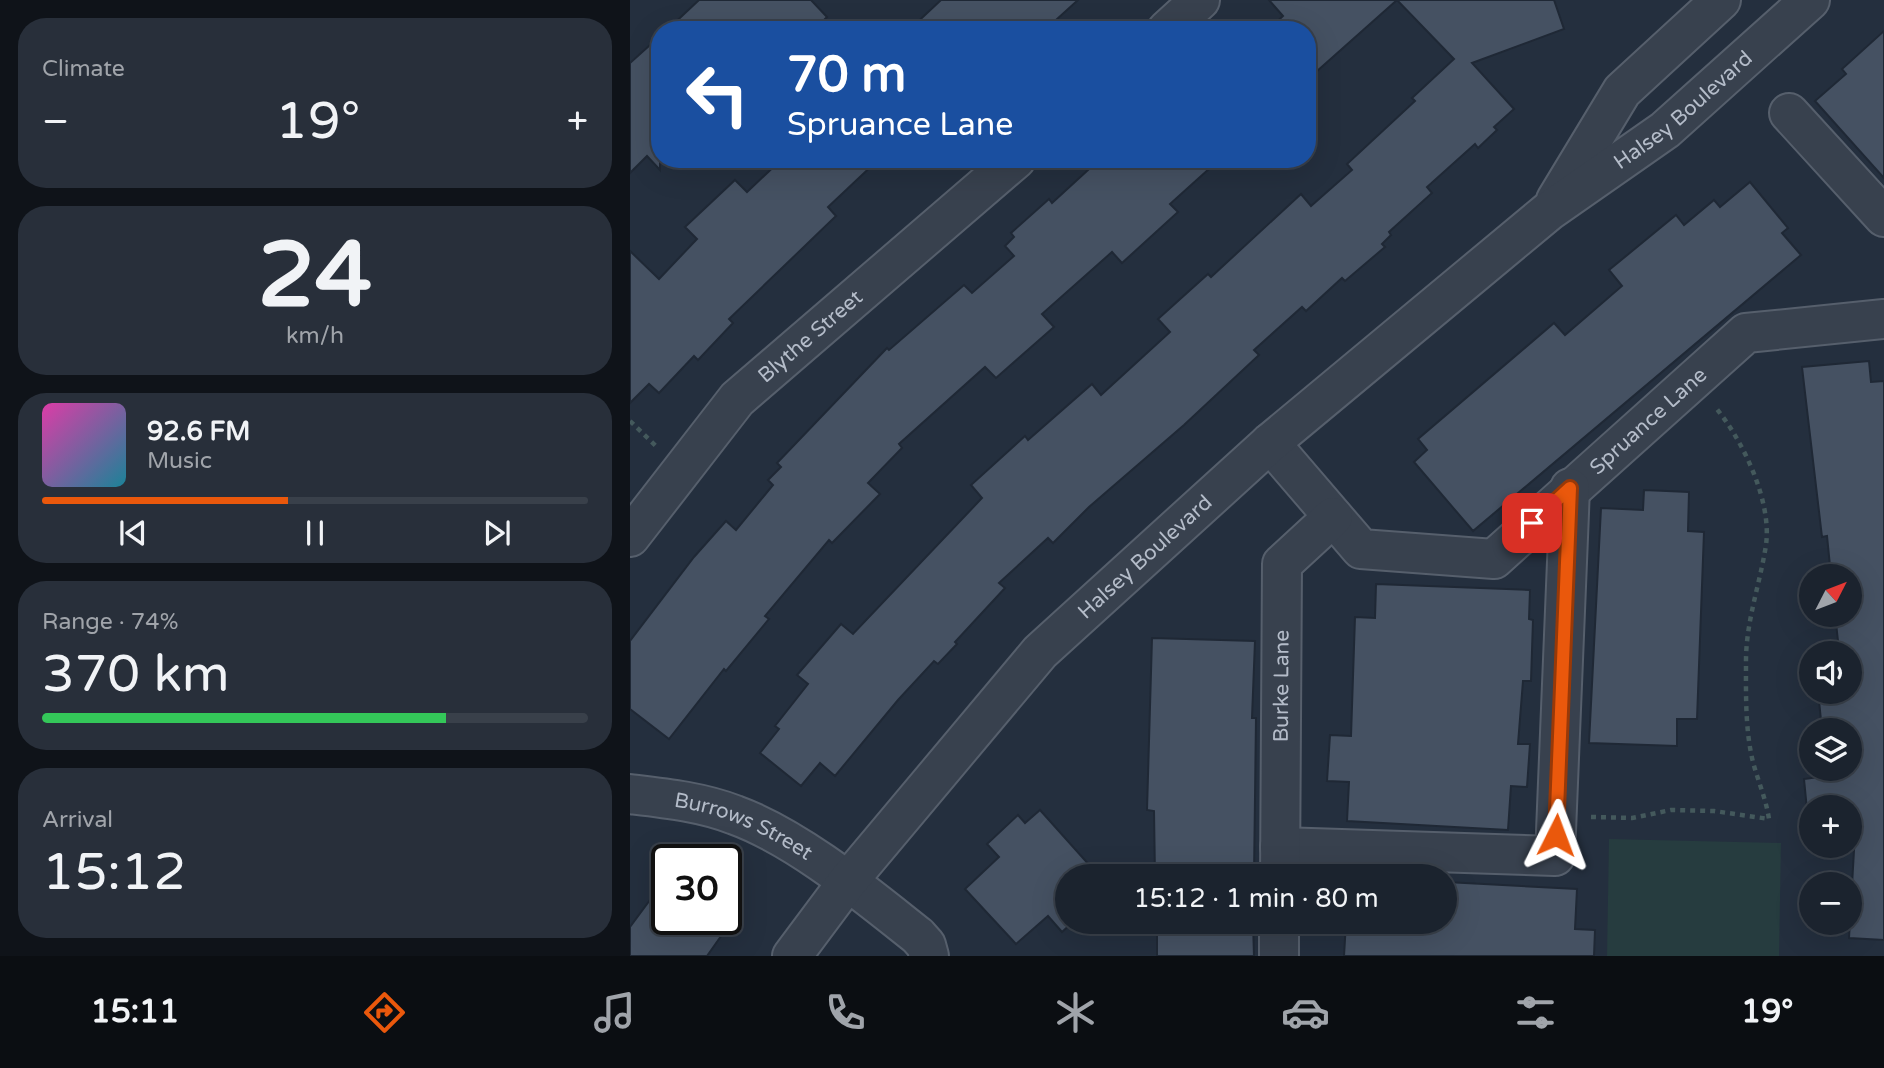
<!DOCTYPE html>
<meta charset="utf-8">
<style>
body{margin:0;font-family:"Varela Round",sans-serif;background:#282f3a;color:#f1f3f6;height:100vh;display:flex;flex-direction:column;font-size:26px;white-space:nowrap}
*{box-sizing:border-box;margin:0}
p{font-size:23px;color:#a0a4aa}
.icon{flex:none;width:38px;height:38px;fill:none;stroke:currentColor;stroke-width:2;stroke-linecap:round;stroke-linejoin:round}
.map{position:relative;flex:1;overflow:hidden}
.drawer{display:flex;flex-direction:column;gap:18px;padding:18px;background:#0f1319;width:630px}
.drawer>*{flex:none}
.hud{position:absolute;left:21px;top:21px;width:665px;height:147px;border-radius:28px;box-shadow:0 7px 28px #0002,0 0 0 2px #39404a;background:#1a4fa0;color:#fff;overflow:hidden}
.needle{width:46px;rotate:48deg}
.controls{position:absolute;left:1169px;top:564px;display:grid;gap:14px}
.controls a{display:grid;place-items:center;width:63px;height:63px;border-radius:50%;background:#1b232e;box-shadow:0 7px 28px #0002,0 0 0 2px #39404a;font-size:35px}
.speed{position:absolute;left:21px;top:844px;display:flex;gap:14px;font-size:35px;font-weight:700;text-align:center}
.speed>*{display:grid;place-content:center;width:91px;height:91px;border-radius:50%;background:#1b232e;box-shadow:0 7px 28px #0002,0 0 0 2px #39404a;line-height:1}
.speed .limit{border:4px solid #111;border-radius:10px;background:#fff;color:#111}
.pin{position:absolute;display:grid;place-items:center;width:60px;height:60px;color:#fff;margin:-30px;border-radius:14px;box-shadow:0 4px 10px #0006}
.me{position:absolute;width:77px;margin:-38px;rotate:3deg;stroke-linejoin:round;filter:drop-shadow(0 0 5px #0008)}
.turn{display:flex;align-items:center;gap:24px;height:147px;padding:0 21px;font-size:32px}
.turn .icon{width:91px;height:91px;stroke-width:2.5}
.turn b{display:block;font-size:49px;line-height:60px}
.big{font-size:52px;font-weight:600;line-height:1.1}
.drawer .card{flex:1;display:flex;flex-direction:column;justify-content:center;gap:10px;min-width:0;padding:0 24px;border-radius:28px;background:#282f3a}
.drawer .dial{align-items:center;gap:0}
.dial b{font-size:91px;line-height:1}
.song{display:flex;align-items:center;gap:21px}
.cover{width:84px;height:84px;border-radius:10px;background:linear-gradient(135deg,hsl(320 70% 55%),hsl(190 70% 35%))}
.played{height:7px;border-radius:4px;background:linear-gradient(90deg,#ea580c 45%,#39404a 45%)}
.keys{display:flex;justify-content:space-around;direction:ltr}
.heat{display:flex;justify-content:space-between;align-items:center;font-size:38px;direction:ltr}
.charge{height:10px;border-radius:5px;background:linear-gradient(90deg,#34c759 74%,#39404a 0)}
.trip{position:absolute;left:425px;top:864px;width:402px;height:70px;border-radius:35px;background:#1b232e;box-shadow:0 7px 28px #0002,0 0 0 2px #39404a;font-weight:600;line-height:70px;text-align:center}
.menu{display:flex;height:112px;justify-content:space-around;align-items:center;background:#0b0e12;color:#a0a4aa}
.menu .icon{width:49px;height:49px}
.menu .current{color:#ea580c}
.menu b{font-size:32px;color:#f1f3f6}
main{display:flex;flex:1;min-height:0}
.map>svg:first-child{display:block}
.green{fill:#263c3f}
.building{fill:#455162;stroke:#1f2835;stroke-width:2}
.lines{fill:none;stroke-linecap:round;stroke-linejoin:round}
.street-casing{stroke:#565f6c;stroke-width:42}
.path{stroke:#44595c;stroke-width:4.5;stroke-dasharray:5 5;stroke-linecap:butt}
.street{stroke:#38414e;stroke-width:38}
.route-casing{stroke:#983908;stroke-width:18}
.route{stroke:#ea580c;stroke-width:12}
.labels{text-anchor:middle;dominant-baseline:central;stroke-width:7;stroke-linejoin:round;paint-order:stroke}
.street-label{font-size:21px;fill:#b4bcc9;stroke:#1d2633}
</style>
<main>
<section class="drawer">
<div class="card"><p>Climate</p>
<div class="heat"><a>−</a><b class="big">19°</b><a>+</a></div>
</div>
<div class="card dial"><b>24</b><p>km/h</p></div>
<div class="card">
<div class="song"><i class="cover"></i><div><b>92.6 FM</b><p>Music</p></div></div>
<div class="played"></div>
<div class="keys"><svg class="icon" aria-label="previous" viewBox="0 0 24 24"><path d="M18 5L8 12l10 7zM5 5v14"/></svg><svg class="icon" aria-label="pause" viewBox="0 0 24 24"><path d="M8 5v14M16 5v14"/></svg><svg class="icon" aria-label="next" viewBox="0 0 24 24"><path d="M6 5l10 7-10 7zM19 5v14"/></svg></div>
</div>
<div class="card"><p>Range · 74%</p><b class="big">370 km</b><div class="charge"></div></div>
<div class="card"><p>Arrival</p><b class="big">15:12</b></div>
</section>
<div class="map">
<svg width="1254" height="956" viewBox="0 0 1254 956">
<rect width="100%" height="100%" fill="#242f3e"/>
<polygon class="green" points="979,839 1151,843 1149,956 977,956"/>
<g class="building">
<polygon points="69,0 181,0 197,17 184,30 37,30"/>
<polygon points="311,0 448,0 415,30 279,30"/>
<polygon points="639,0 767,0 677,80 677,30 638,30 653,16"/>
<polygon points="767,0 924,0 934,29 842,63 884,109 864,127 867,130 848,148 845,144 797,187 802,193 759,232 761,235 752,244 755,247 715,281 712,278 676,311 672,307 624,350 629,355 554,425 459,507 423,543 418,538 369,583 375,588 325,642 327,644 308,664 304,661 268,700 205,776 190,763 171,786 130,753 149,729 145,726 178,684 167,675 211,624 223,634 352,498 341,485 395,436 398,440 462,384 471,395 540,332 528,319 578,274 581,277 671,194 681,206 722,170 717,164 785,101 782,98 824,59"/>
<polygon points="1254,31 1254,178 1185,101 1216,74 1212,69"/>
<polygon points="30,36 30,170 17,156 0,173 0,63"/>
<polygon points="152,159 249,159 198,207 206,216 99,319 103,323 68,360 64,356 29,393 19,384 0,403 0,251 29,279 67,239 55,227 105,180 117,192"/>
<polygon points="470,159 590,159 540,204 548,212 492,263 482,252 412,314 424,327 366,378 355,367 269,444 272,448 238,483 250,494 202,543 199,540 135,616 139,619 96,671 94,669 39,739 0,709 0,641 64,557 96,521 106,530 143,485 138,480 151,467 147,463 257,348 259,350 334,285 342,293 384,256 375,246 384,237 381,233 419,199 422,203"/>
<polygon points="1120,182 1158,228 1152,233 1171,255 843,531 784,462 797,450 788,439 924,323 935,335 992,286 979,270 1046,215 1054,225 1084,200 1090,207"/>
<polygon points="1239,361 1241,382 1254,381 1254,940 1219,938 1226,815 1220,815 1220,807 1181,807 1181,819 1178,820 1174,779 1197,776 1196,768 1220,768 1220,730 1192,730 1188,691 1220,691 1220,653 1183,652 1196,651 1196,642 1208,641 1205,614 1220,614 1220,576 1201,576 1197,536 1192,537 1172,367"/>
<polygon points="1014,490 1059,492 1058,531 1074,532 1067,719 1047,719 1047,746 959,743 971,508 1013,510"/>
<polygon points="746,584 900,590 899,619 903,620 901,681 893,681 888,744 900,744 897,787 881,786 878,830 717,821 719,782 697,781 700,735 721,736 725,617 745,618"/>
<polygon points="522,638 625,641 622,718 626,718 624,877 525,877 524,811 517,810"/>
<polygon points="410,810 470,877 438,877 438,922 443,922 432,932 418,916 386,944 335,889 369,857 357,844 388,815 395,823"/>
<polygon points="37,877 37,919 82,919 96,929 77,956 0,956 0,927"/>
<polygon points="816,882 947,889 945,929 965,930 964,956 714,956 716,922 816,922"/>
<polygon points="527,922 623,922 624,956 527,956"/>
</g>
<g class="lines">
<defs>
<g id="street">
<polyline points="537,30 570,0"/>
<polyline points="1159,113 1254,217"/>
<polyline points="926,200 992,91 1091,0"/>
<path id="s1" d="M640,443l91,106 133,10 252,-226 138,-14"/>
<path id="s2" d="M0,537l107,-138 279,-240"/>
<path id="s3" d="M0,794c34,4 72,8 105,21 63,23 130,79 183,121l8,9 3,11"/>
<polyline points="650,847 925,856 940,488"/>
<path id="s4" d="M650,877l2,-313 51,-47"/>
<path id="s5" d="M162,956l56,-75 192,-229 230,-209 279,-232 116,-81 145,-130"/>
<polyline points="649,956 649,922"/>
</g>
</defs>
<use href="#street" class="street-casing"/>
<g class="path">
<polyline points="0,421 27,447"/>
<path d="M961,817l41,1 39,-8 43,1 55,8c-3,-20 -11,-38 -16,-57 -8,-32 -7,-68 -7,-101 0,-40 14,-77 20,-116 6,-44 -23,-104 -50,-137"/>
</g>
<use href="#street" class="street"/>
</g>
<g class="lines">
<defs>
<polyline id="route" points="902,523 940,488 926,835"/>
</defs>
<use href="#route" class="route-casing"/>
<use href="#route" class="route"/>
</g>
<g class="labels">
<g class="street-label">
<text stroke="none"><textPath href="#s5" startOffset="1234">Halsey Boulevard</textPath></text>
<text stroke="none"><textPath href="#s2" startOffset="271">Blythe Street</textPath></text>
<text stroke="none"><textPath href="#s1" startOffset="480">Spruance Lane</textPath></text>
<text stroke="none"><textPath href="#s5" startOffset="534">Halsey Boulevard</textPath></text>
<text stroke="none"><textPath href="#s4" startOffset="191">Burke Lane</textPath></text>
<text stroke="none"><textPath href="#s3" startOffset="119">Burrows Street</textPath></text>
</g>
</g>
</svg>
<div class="controls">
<a><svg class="needle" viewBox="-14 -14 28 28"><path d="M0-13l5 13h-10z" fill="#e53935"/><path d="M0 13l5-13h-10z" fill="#a0a4aa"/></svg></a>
<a><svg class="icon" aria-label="sound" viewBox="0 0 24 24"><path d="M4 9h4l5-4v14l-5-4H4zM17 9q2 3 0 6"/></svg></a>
<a><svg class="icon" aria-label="layers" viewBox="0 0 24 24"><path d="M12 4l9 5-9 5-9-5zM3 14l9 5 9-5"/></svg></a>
<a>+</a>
<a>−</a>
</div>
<div class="speed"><div class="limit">30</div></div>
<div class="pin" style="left:902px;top:523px;background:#d93025"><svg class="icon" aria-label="arrive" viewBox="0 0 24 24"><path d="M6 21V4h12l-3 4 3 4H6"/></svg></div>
<svg class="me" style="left:926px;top:835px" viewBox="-20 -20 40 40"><path d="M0-17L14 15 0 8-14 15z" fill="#ea580c" stroke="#fff" stroke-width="4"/></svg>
<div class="trip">15:12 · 1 min · 80 m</div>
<div class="hud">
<div class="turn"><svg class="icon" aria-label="left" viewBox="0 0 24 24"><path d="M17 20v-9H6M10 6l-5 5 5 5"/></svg><div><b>70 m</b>Spruance Lane</div></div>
</div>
</div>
</main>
<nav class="menu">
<b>15:11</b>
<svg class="icon current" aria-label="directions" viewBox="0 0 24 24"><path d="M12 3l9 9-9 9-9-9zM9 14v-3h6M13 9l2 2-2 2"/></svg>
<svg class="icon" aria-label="music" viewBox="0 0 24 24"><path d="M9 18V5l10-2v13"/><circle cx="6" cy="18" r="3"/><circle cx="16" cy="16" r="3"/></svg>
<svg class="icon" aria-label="phone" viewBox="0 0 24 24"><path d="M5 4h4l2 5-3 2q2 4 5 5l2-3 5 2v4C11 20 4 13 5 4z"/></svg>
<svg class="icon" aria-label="climate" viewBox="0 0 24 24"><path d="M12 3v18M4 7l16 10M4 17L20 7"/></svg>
<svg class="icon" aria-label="car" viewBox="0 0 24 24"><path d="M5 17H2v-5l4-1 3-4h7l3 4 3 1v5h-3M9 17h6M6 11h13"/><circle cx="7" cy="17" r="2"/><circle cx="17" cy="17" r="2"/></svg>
<svg class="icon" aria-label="filters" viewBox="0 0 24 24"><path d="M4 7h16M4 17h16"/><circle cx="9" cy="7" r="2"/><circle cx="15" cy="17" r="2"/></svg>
<b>19°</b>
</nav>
